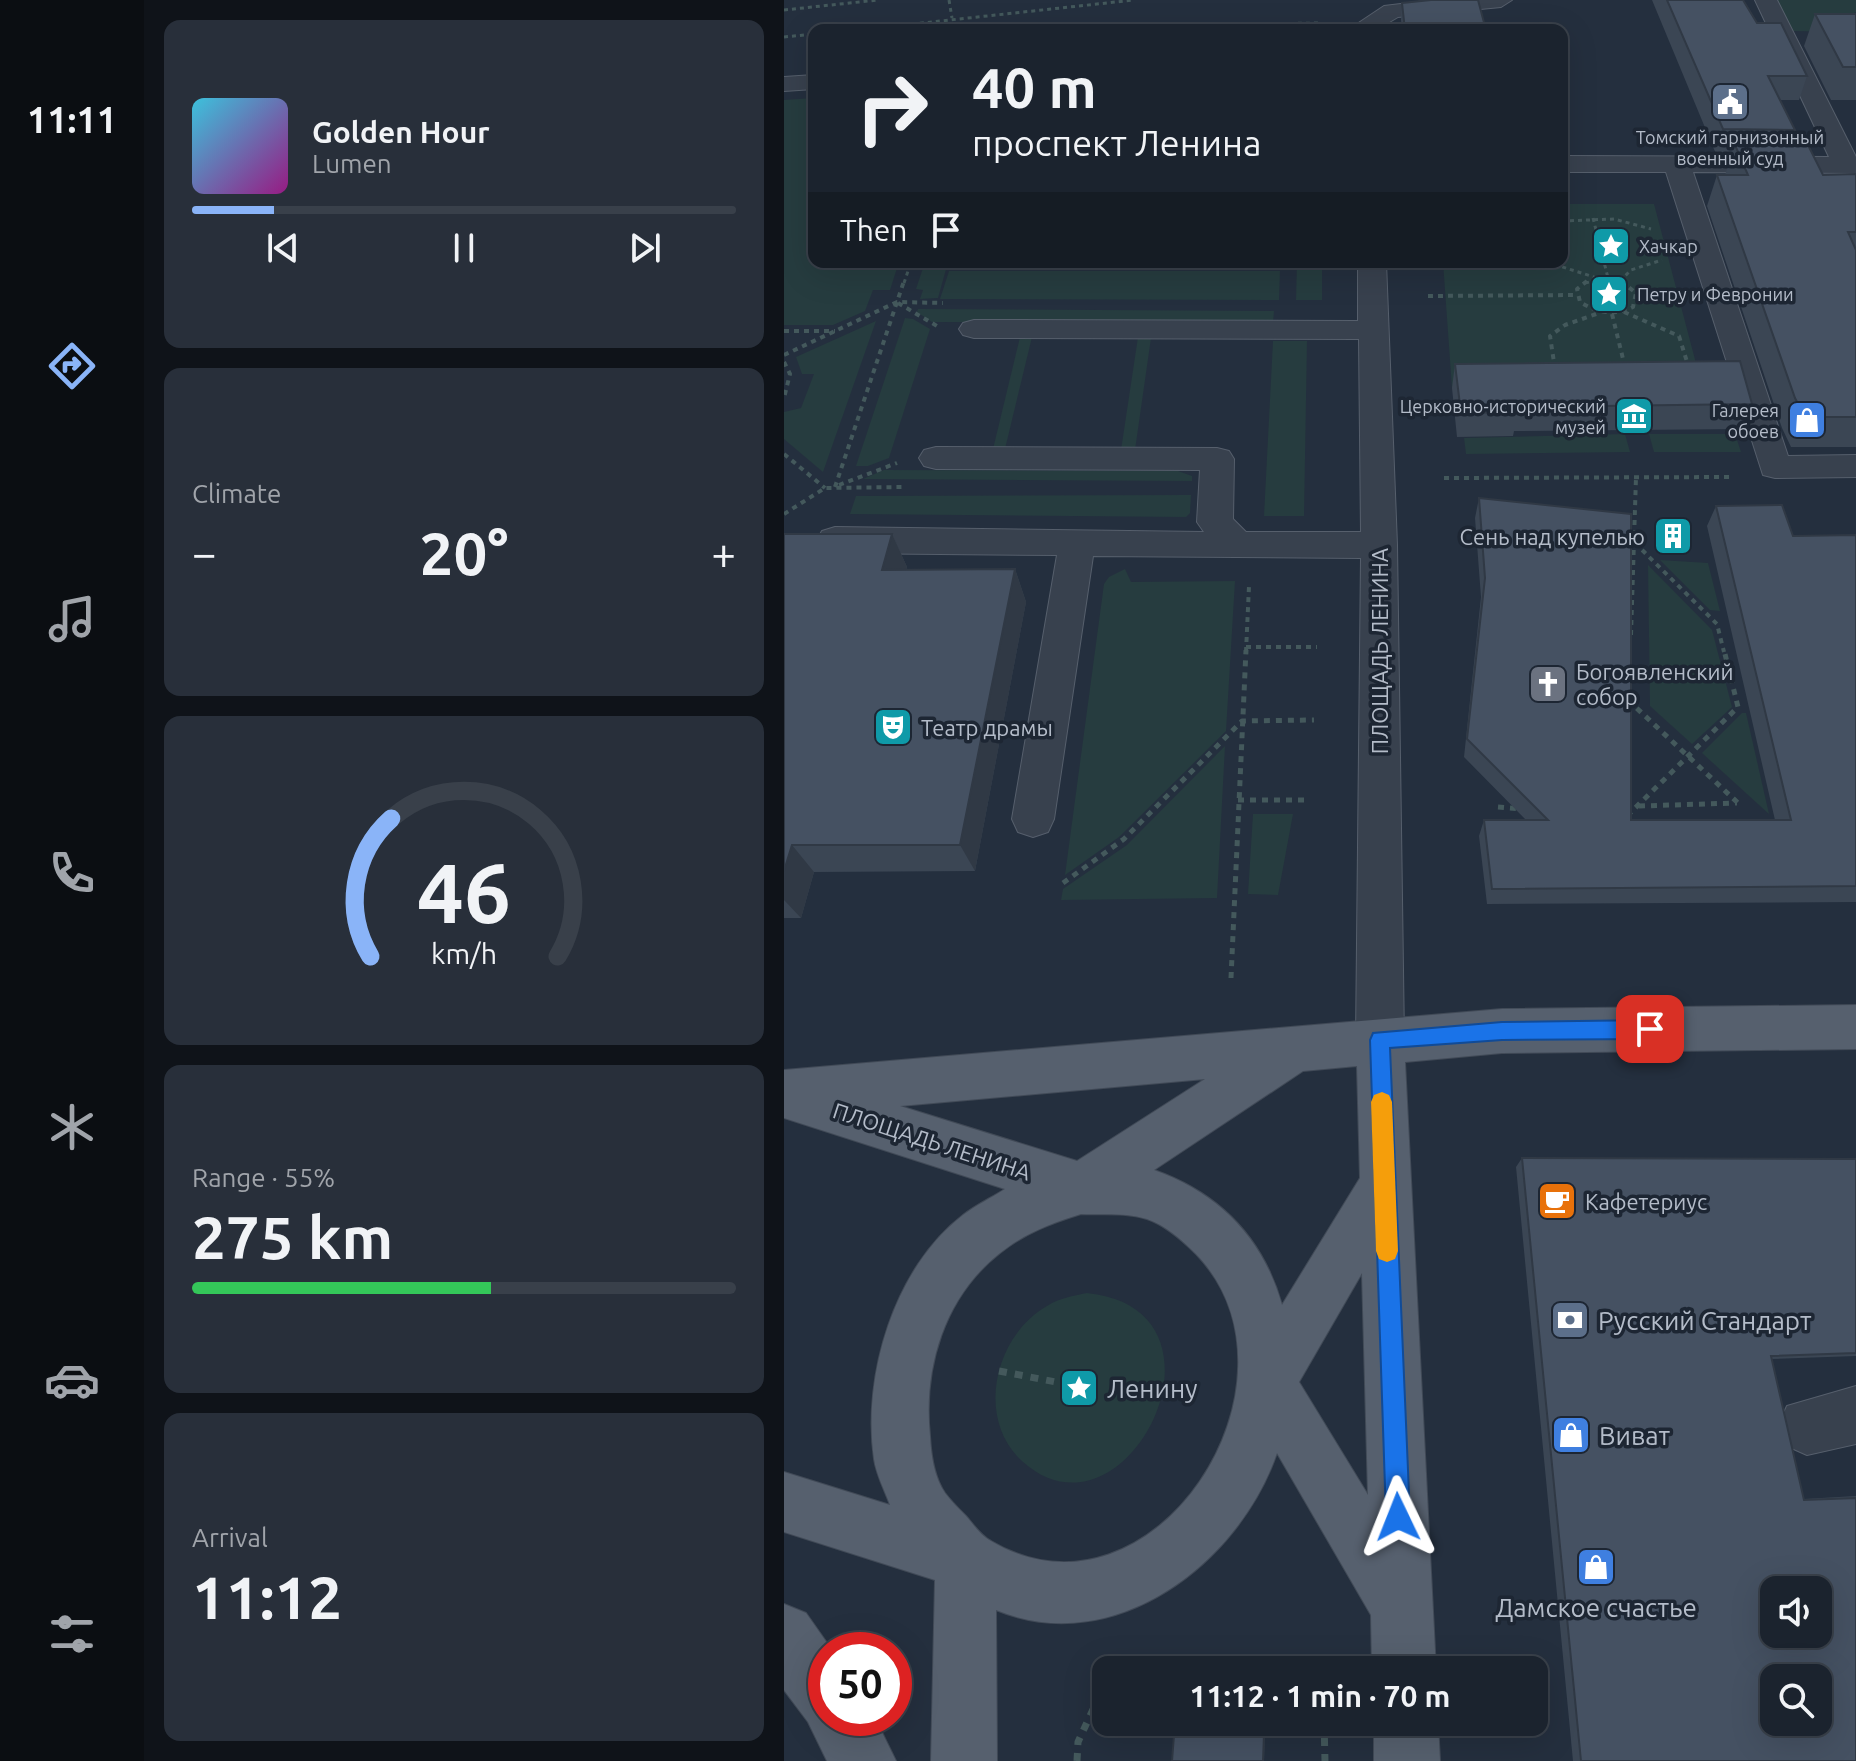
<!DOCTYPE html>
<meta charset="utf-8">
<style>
body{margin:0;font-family:Ubuntu,sans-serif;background:#282f3a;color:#f1f3f6;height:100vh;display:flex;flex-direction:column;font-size:30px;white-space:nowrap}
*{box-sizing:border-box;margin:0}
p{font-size:26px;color:#a0a4aa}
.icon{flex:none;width:44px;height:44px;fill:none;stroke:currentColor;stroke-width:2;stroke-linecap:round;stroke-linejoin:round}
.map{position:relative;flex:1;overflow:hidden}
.details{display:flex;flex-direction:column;gap:20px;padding:20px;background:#0f1319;width:640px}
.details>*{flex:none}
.top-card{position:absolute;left:24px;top:24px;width:760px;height:244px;border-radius:16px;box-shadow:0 8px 32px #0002,0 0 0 2px #39404a;background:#1b232e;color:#f1f3f6;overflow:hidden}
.controls{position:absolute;left:976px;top:1576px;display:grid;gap:16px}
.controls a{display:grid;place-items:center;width:72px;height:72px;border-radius:16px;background:#1b232e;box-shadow:0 8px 32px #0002,0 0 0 2px #39404a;font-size:40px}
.speed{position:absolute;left:24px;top:1632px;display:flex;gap:16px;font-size:40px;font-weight:700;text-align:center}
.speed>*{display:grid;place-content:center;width:104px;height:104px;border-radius:50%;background:#1b232e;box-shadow:0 8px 32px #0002,0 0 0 2px #39404a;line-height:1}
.speed .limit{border:12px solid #d22;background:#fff;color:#111}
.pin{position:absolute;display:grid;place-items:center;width:68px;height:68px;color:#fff;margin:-34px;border-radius:16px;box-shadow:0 4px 12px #0006}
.me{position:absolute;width:88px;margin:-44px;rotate:358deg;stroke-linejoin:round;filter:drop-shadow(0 0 6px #0008)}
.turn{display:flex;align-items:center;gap:28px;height:168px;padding:0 32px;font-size:36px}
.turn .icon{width:104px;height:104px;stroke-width:2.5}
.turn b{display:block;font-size:56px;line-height:68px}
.then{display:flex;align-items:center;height:76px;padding:0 32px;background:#0003;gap:16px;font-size:30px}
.big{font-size:60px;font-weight:600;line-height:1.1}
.details .tile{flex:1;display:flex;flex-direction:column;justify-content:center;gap:12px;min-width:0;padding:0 28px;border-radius:16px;background:#282f3a}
.details .dial{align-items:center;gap:0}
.dial svg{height:208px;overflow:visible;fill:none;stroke:#39404a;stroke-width:7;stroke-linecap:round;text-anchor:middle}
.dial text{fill:#f1f3f6;stroke:none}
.song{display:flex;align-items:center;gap:24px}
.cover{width:96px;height:96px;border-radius:12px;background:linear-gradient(135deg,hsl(190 70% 55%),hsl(310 70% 35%))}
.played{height:8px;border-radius:4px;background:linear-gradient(90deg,#8ab4f8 15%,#39404a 15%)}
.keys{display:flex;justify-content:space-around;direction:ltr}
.heat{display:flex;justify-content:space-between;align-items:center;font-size:44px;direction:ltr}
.charge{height:12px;border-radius:6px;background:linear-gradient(90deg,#34c759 55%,#39404a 0)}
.trip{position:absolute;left:308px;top:1656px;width:456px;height:80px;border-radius:16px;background:#1b232e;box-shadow:0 8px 32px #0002,0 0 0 2px #39404a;font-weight:600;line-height:80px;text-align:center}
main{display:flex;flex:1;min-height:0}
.dock{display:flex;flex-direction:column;width:144px;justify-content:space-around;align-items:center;background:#0b0e12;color:#a0a4aa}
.dock .icon{width:56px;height:56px}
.dock .on{color:#8ab4f8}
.dock b{font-size:36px;color:#f1f3f6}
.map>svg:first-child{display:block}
.green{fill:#263c3f}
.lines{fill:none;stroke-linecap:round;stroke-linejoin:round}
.minor-casing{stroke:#565f6c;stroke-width:2}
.major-casing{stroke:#414a57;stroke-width:2}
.path-far3{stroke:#44595c;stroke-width:3;stroke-dasharray:4 4;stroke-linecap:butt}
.path-far2{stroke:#44595c;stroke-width:4;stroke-dasharray:5 5;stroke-linecap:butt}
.path-far1{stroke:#44595c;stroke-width:5;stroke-dasharray:6 6;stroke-linecap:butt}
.path{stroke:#44595c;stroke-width:7;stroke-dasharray:8 8;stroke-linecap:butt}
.minor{fill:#38414e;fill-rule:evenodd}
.major{fill:#56606e;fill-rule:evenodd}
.wall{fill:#3b4654}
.shaded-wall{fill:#303945}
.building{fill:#455162;stroke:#303945;stroke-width:2;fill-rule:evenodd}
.route{fill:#1a73e8;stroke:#114b97;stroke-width:2}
.slow{fill:#f59e0b}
.labels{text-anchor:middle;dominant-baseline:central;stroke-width:7;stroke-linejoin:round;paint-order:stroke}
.far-poi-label{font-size:18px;fill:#b4bcc9;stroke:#1d2633;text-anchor:start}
.poi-label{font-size:22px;fill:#b4bcc9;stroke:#1d2633;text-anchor:start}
.street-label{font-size:22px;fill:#b4bcc9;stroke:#1d2633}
.near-poi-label{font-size:26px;fill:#b4bcc9;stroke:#1d2633;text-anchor:start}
</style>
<main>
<nav class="dock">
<b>11:11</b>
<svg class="icon on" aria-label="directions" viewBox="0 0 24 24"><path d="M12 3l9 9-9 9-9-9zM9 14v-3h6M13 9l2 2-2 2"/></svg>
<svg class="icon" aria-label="music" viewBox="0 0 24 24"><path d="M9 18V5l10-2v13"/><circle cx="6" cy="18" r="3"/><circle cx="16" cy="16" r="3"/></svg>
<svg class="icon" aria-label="phone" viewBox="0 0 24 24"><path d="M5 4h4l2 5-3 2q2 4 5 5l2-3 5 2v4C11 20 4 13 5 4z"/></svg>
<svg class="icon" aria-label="climate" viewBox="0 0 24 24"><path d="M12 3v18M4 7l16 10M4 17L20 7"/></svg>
<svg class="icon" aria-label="car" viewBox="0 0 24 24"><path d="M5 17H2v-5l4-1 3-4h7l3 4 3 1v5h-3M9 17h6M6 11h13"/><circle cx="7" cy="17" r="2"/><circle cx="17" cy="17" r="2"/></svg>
<svg class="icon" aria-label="filters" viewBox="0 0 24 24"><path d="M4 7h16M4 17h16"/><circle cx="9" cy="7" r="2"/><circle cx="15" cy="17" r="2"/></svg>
</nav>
<section class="details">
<div class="tile">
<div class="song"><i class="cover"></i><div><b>Golden Hour</b><p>Lumen</p></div></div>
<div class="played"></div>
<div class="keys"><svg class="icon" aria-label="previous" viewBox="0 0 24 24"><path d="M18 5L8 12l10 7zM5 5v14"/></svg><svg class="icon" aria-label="pause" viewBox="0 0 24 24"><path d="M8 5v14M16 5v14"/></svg><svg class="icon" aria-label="next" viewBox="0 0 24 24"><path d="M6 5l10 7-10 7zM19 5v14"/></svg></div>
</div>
<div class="tile"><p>Climate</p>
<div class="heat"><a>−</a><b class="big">20°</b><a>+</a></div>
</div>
<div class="tile dial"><svg viewBox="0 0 100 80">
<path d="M14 69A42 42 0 1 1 86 69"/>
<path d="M14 69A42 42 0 0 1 22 16" stroke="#8ab4f8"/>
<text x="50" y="56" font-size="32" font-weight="700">46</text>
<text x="50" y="72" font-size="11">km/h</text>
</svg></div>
<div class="tile"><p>Range · 55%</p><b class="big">275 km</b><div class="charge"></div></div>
<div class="tile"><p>Arrival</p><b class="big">11:12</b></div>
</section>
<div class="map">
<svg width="1072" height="1761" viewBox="0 0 1072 1761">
<rect width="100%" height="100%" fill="#242f3e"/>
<g class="green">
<polygon points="991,0 1072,0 1072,12 1064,17 1072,32 1007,31"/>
<polygon points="30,98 30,262 115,262 106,290 89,290 81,311 49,325 0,325 0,100"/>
<polygon points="778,204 870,204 918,386 668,388 659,262 778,262"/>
<polygon points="141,262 164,262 154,298 136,299 139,290 132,289"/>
<polygon points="513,262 538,262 538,300 512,300"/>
<polygon points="165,271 496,271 495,300 156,299"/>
<polygon points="134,309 490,311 489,323 148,322 133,312"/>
<polygon points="121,318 129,319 146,329 105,458 84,466 72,466"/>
<polygon points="92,321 39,472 0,439 0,412 17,408 30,374 18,374 12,357"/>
<polygon points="236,337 248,337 221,449 209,449"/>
<polygon points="354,337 367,338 351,450 337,450"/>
<polygon points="489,341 523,341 520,516 480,516"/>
<polygon points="841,434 846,452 682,454 680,438"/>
<polygon points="865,434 951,434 957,452 870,452"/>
<polygon points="100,470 394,471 408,476 408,481 79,479"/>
<polygon points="407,495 406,513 402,517 66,514 72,496"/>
<polygon points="876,560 924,563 936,611 926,610"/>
<polygon points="864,565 928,630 948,707 908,744 866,706"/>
<polygon points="341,569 347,582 451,581 442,731 335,837 281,875 320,584 325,577"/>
<polygon points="958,713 962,713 985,814 918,753"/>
<polygon points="441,746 433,898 277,900 279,889 343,845"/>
<polygon points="469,814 509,814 494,895 464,894"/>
<path d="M303,1293c160,16 40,261 -64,169 -48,-42 -29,-126 24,-156 12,-8 26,-10 40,-13z"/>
</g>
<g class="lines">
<defs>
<g id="minor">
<polygon points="650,0 728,0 717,7 614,17 592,30 564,30 600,6"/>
<polygon points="971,0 993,0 1072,157 1072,173 909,172 1004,456 1072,455 1072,477 991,478 979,475 882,172 778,172 778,156 1045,157"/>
<polygon points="30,75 30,89 0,91 0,77"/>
<polygon points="574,262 602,262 613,545 620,1040 613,1056 596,1063 579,1056 572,1040 577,558 309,556 270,819 264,832 249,837 234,832 228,819 273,555 51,553 38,549 33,540 38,531 51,527 420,532 413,522 416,470 152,469 140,466 135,458 140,450 152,447 433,448 445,451 450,459 449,519 462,532 577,532 575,339 190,338 179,335 175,329 179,323 190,320 574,321"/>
<polygon points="1072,1386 1072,1444 1023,1455 1003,1446 994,1426 1003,1406"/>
</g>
<g id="major">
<path d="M1072,1005v44l-354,4 -97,9 31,608h-64l-1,-55 -94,-162c-38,110 -162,206 -281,157l1,151h-66l4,-181 -151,-48v-60l106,33c-5,-14 -14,-31 -16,-46 -12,-83 20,-191 89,-244 13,-10 28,-17 42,-26l-221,-71v-48l718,-61zM573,1066l3,112 -78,127c-19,-67 -63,-112 -128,-135l149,-99zM421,1079l-128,82 -177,-55zM297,1214c22,1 44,-2 66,5 18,6 35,21 49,35 122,127 -43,383 -205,287 -10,-5 -18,-17 -25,-25 -7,-7 -15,-15 -21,-23 -11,-16 -14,-38 -15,-57 -7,-68 14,-139 70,-183 25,-20 52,-30 81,-39zM578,1273l6,222 -69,-113z"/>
<polygon points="0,1604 22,1613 48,1650 42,1650 42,1718 91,1718 112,1761 43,1761 24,1722 0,1690"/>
<polygon points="590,1722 654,1722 656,1761 590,1761"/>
</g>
</defs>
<use href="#minor" class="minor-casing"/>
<use href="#major" class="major-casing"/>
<g class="path-far3">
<polyline points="165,0 168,18"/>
<polyline points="0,10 94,0"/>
<polyline points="120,25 350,0"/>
<polyline points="82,30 537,23"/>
<polyline points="0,37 30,34"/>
<polyline points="809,218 824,278"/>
<polyline points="778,221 830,219 867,229"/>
<polyline points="763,262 813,278"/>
<polyline points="836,281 847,270 878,260"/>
<polyline points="120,283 127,262"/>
<polyline points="801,283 824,278 839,283"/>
</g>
<g class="path-far2">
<path d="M803,281l-10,8 3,13c18,11 34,14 53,5l3,-14 -15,-12"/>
<polyline points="644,296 793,295"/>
<polyline points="114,303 153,326"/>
<polyline points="840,312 895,336 904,365"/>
<polyline points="828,314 841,367"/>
<polyline points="0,331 51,331"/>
<polyline points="0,355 113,302 159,303"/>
<polyline points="0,362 6,374 0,398"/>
<polyline points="771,369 766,336 781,325 815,313"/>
<polyline points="0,454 41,488"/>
<polyline points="660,478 947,477"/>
<polyline points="55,485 113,463"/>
<polyline points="51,487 120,281"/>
<polyline points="0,514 41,488 121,487"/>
<polyline points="851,543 933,624 940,652"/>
<polyline points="847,635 852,477"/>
<polyline points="462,647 533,647"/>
<polyline points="462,652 465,586"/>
</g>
<g class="path-far1">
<polyline points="844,700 954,803"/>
<polyline points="454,800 526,800"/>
<polyline points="855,806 953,803"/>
<polyline points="714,807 737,809"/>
<polyline points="843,816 954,707 940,650"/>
<polyline points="279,883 340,839 458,721 530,720"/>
<polyline points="447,978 462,650"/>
</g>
<g class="path">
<polyline points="215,1371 272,1382"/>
<polyline points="327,1670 329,1665 540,1660 540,1670"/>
<polyline points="540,1722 541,1761"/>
<polyline points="293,1761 294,1742 322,1681"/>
</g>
<use href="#minor" class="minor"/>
<use href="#major" class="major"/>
</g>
<g class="wall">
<polygon points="868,0 959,0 973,23 1023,76 1015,100 996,100 1011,130 1005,145 1039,175 1072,174 1072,447 1007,447 998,428 923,206 933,175 941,175 948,154 932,154"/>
<polygon points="618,3 702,30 618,30 617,20"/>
<polygon points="1031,14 1072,14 1072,100 1047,100 1020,46"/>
<polygon points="671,364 968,404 958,429 730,431 729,436 673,437 668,388"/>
<polygon points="695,498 847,820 991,820 923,526 932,506 1009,536 1072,535 1072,902 703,904 695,836 700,820 742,820 680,757 697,597 691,518"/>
<polygon points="0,534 108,534 123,567 122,570 231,569 242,602 191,871 30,872 17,918 0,918"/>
<polygon points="738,1158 1072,1159 1072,1356 988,1359 1020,1499 1072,1496 1072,1761 789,1761 732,1167"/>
<polygon points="481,1729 480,1761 388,1761 390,1735 392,1730"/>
</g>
<g class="shaded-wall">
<polygon points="108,534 123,567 113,602 98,570"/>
<polygon points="231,569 242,602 191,871 176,845"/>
<polygon points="8,845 30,872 17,918 0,900 0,871"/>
</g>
<g class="building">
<polygon points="647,0 694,0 702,30 621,30 618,3"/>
<polygon points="883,0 959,0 973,23 997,23 1023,76 984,76 1011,130 939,129"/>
<polygon points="1031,14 1072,14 1072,67 1059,67"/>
<polygon points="951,145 1024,145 1039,175 1072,174 1072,232 1064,232 1072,250 1072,417 1021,417 1011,398 933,175 964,175"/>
<polygon points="956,361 968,404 733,407 734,412 677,413 671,364"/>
<polygon points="695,498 847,514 847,820 1007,820 932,506 998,505 1009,536 1072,535 1072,886 708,889 700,820 764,820 683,739 701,578"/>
<polygon points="0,534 108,534 98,570 231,569 176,845 8,845 0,871"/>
<path d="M738,1158l334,1v194l-85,3 33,144 52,-2v263h-275zM990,1590h44v44h-44zM990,1678h44v44h-44z"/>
<polygon points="480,1734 479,1761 388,1761 390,1735"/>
</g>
<polygon class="route" points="866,1020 875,1029 866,1039 718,1040 606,1048 626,1517 623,1526 614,1529 605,1526 602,1517 586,1040 589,1033 718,1022"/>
<polygon class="slow" points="598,1092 605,1095 608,1102 614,1251 611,1259 603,1262 595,1259 592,1251 587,1102 590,1095"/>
<defs>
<symbol id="civic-square" viewBox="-11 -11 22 22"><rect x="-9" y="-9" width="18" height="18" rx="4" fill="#5c6f8a" stroke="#1d2633"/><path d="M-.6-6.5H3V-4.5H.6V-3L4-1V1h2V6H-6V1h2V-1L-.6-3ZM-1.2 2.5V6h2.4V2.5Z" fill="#fff"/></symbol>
<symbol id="sight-square" viewBox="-11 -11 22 22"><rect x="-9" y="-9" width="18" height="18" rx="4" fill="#0f9aa8" stroke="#1d2633"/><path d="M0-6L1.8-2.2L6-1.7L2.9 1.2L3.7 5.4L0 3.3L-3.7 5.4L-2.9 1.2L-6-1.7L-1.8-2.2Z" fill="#fff"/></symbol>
<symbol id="museum-square" viewBox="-11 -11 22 22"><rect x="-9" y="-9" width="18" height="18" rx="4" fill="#0f9aa8" stroke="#1d2633"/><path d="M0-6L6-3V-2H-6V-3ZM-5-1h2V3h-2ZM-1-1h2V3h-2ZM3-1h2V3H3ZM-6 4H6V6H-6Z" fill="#fff"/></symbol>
<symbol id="shop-square" viewBox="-11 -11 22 22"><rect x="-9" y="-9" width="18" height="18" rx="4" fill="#3f7fe0" stroke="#1d2633"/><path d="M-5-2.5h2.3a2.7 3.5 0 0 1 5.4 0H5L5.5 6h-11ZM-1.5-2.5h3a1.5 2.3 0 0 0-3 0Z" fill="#fff"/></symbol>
<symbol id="building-square" viewBox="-11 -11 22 22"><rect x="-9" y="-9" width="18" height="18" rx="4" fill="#0f9aa8" stroke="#1d2633"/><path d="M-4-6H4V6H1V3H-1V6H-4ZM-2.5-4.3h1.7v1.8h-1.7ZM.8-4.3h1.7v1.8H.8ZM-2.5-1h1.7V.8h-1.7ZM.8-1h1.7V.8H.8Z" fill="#fff"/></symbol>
<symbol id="church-square" viewBox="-11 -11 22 22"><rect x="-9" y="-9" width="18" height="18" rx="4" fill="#6b7280" stroke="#1d2633"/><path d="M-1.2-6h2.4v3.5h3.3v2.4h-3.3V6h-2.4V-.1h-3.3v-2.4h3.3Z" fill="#fff"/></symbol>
<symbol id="theatre-square" viewBox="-11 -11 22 22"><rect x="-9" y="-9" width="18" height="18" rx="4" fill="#0f9aa8" stroke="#1d2633"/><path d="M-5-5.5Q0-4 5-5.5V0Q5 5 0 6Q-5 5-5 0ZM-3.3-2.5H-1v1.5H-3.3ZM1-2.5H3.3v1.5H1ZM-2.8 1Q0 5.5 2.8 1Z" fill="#fff"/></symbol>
<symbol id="cafe-square" viewBox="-11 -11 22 22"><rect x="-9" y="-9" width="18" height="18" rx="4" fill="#e8710a" stroke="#1d2633"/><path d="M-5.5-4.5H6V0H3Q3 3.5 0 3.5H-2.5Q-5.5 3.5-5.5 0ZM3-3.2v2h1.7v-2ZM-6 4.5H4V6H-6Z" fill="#fff"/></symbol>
<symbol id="bank-square" viewBox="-11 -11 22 22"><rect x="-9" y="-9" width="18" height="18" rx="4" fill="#5c6f8a" stroke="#1d2633"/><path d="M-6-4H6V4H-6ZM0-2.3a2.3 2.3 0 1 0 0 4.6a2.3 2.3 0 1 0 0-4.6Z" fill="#fff"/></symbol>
</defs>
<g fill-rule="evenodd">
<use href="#civic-square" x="924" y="80" width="44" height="44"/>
<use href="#sight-square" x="805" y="224" width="44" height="44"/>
<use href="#sight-square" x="803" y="272" width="44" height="44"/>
<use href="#museum-square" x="828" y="394" width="44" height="44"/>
<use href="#shop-square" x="1001" y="398" width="44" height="44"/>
<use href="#building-square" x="867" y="514" width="44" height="44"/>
<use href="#church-square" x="742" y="662" width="44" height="44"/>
<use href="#theatre-square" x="87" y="705" width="44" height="44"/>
<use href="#cafe-square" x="751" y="1179" width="44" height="44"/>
<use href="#bank-square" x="764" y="1298" width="44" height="44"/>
<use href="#sight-square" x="273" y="1366" width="44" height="44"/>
<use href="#shop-square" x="765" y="1413" width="44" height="44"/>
<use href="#shop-square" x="790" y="1545" width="44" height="44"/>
</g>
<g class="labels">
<g class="far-poi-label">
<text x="946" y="137" text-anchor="middle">Томский гарнизонный<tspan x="946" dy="21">военный суд</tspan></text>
<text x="855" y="246">Хачкар</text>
<text x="853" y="294">Петру и Февронии</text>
<text x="822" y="406" text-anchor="end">Церковно-исторический<tspan x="822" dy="21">музей</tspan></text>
<text x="995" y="410" text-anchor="end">Галерея<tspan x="995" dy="21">обоев</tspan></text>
</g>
<g class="poi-label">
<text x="861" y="536" text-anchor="end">Сень над купелью</text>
<text x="792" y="671">Богоявленский<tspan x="792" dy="25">собор</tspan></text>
<text x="137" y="727">Театр драмы</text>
<text x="801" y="1201">Кафетериус</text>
</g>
<g class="street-label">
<text transform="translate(595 651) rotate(-90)">ПЛОЩАДЬ ЛЕНИНА</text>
<text transform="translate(148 1141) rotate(18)">ПЛОЩАДЬ ЛЕНИНА</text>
</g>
<g class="near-poi-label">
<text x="814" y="1320">Русский Стандарт</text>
<text x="323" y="1388">Ленину</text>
<text x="815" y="1435">Виват</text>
<text x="812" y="1607" text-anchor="middle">Дамское счастье</text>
</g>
</g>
</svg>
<div class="controls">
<a><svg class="icon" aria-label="sound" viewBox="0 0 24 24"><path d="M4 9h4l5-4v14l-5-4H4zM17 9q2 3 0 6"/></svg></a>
<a><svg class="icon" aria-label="search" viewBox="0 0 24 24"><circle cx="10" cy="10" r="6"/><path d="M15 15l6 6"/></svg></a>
</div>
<div class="speed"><div class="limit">50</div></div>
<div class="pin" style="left:866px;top:1029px;background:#d93025"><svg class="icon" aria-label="arrive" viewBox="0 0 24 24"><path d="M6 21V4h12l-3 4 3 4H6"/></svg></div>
<svg class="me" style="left:614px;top:1517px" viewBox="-20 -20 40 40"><path d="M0-17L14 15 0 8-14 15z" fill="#1a73e8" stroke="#fff" stroke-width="4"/></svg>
<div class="trip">11:12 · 1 min · 70 m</div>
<div class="top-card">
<div class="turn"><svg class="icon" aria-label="right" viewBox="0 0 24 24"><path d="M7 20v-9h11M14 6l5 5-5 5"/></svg><div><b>40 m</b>проспект Ленина</div></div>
<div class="then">Then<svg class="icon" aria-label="arrive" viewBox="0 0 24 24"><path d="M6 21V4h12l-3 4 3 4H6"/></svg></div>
</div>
</div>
</main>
